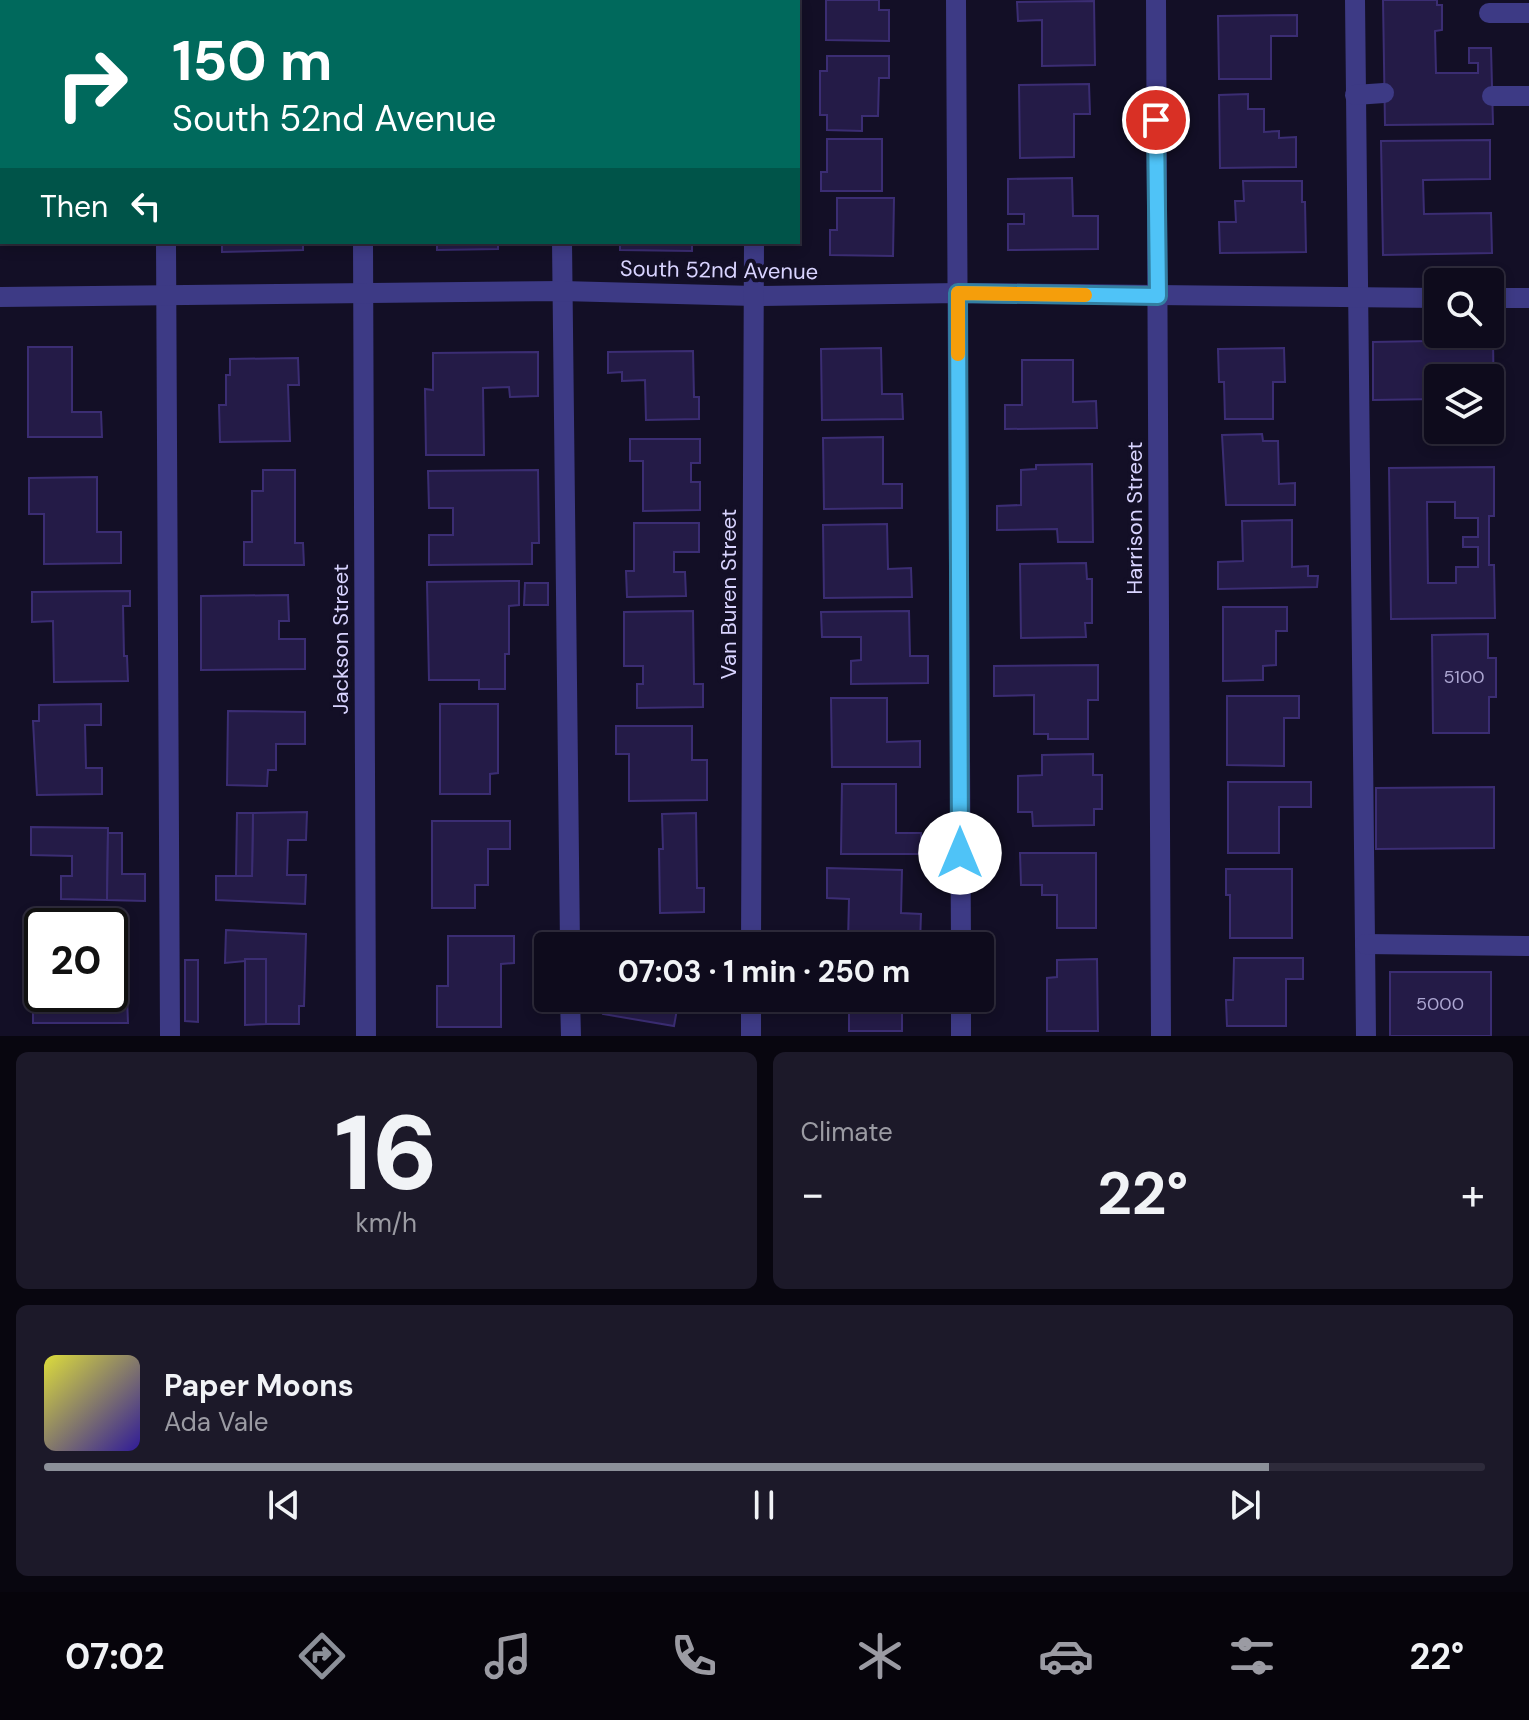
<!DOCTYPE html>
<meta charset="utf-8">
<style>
body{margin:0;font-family:"DM Sans",sans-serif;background:#1c1929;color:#f1f3f6;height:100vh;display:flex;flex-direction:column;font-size:30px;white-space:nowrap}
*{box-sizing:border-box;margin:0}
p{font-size:26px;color:#9b9ba3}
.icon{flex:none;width:44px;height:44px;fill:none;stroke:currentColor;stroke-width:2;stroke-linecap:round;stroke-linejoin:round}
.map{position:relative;height:1036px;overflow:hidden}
.drawer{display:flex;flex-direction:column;gap:16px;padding:16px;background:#08060f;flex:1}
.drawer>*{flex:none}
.top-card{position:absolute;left:0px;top:0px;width:800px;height:244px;box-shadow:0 4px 12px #0003,0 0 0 2px #2e2b3b;background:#00695c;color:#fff;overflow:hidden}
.controls{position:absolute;left:1424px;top:268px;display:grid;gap:16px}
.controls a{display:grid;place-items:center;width:80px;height:80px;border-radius:8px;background:#0e0b1c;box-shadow:0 4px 12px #0003,0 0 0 2px #2e2b3b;font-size:40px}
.speed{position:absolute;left:24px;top:908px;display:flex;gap:16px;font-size:40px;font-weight:700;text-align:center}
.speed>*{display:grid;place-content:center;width:104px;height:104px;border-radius:50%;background:#0e0b1c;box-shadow:0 4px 12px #0003,0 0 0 2px #2e2b3b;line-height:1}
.speed .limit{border:4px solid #111;border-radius:12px;background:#fff;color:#111}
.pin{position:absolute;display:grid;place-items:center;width:68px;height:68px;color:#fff;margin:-34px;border:4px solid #fff;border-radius:50%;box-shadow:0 2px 8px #0007}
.me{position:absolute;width:88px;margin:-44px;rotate:0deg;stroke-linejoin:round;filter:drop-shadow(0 0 6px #0008)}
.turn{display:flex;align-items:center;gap:28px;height:168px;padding:0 40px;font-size:36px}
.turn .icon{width:104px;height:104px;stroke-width:2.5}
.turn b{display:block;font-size:56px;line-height:68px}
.then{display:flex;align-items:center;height:76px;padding:0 40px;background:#0003;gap:16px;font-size:30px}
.big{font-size:60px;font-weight:700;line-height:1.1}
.drawer .tile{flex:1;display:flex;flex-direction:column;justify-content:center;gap:12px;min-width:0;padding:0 28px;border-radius:12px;background:#1c1929}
.drawer .dial{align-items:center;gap:0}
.dial b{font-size:104px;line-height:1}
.song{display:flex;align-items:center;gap:24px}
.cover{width:96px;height:96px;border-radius:12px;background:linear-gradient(135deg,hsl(60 70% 55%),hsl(250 70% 35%))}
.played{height:8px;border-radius:4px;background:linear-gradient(90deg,#8c9099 85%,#2e2b3b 85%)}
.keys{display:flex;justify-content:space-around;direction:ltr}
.heat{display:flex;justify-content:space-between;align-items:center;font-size:44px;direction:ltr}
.drawer .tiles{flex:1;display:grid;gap:16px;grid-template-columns:1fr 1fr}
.tile:last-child{grid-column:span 2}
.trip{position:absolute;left:534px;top:932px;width:460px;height:80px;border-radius:8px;background:#0e0b1c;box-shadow:0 4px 12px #0003,0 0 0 2px #2e2b3b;font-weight:700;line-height:80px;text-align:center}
.dock{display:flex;height:128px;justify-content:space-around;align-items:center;background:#06040b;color:#9b9ba3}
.dock .icon{width:56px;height:56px}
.dock .on{color:#8c9099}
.dock b{font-size:36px;color:#f1f3f6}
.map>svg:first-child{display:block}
.building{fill:#241b47;stroke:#3b2d73;stroke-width:2;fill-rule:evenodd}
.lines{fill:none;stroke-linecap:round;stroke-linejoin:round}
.minor{stroke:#3d3a85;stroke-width:20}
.route-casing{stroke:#337fa1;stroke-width:20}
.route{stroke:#4fc3f7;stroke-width:14}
.slow{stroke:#f59e0b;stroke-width:14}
.labels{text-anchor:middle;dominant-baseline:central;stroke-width:8;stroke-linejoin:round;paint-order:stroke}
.number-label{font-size:18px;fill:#aca6d1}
.street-label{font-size:22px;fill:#d9d4ff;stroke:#130f26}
</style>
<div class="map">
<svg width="1529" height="1036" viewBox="0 0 1529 1036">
<rect width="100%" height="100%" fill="#130f26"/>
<g class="building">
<rect x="33" y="0" width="74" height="2"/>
<rect x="251" y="0" width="52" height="2"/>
<polygon points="826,0 879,0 879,10 889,10 889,41 826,40"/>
<polygon points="1383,0 1437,0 1437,5 1442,5 1442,30 1435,31 1436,73 1478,73 1478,63 1469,63 1469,48 1491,48 1493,124 1385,125"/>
<polygon points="1094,1 1095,65 1042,66 1042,20 1018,21 1017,2"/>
<polygon points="1297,15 1297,36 1271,36 1271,79 1219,79 1218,16"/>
<polygon points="827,56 889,56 889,78 879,78 878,116 862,116 862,131 827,130 827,115 820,115 820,71 827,71"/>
<polygon points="1089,84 1090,114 1074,114 1074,157 1020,158 1019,85"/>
<polygon points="1248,94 1248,109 1264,109 1264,132 1279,131 1279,138 1296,137 1296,167 1220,168 1219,95"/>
<polygon points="827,139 882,139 882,191 821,191 821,172 827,172"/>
<polygon points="1490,140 1490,179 1423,180 1424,214 1491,213 1492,253 1383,255 1381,141"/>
<polygon points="1072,178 1073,216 1098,216 1098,249 1008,250 1008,224 1024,224 1024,214 1008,214 1008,179"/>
<polygon points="1243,181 1302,181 1302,202 1305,202 1306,252 1220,253 1219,222 1236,222 1235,201 1244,201"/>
<polygon points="837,198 894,198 893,256 830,255 830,230 837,230"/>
<polygon points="222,242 303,242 303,250 222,252"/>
<polygon points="437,242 498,242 498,249 437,250"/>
<polygon points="620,242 692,242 692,251 620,250"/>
<polygon points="1493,340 1494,409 1490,409 1490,378 1438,378 1438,399 1373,400 1373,342"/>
<polygon points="28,347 72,347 72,412 101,412 102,437 28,437"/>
<polygon points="881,348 882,394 902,394 903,419 822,420 821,349"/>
<polygon points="1284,348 1285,382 1273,382 1273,419 1225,419 1224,382 1219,382 1218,349"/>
<polygon points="693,351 694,397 699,397 699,419 646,420 645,380 622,381 622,372 608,373 608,352"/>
<polygon points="538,352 538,396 510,397 509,387 483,388 484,455 426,455 425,389 433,390 433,353"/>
<polygon points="298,358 299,385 288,385 290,441 220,442 219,405 226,405 226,375 230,375 230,359"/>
<polygon points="1022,360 1073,360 1073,402 1096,401 1097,428 1005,429 1005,405 1022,405"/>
<polygon points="1262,434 1263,441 1278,441 1279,484 1295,483 1295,505 1226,505 1222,435"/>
<polygon points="883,437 883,484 902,484 902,508 824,509 823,438"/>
<polygon points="630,439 700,439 700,463 691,463 691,482 700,482 700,510 643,511 643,461 630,461"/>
<polygon points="1092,464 1093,542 1058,542 1057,529 997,530 997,506 1021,505 1021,470 1036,469 1036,465"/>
<path d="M1494,467v49h-5v49h5l1,53 -104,1 -2,-151zM1427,502h28v16h23v19h-15v10h15v20h-22v16h-28z"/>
<polygon points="263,470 295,470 295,543 303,543 304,565 244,565 244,542 252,542 252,491 263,491"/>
<polygon points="538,470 539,543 532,543 532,564 429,565 429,535 453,535 453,508 429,508 428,471"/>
<polygon points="97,477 97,532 121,532 121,563 44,564 44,514 29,514 29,478"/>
<polygon points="1292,520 1292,567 1308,566 1308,576 1318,576 1317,587 1218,589 1218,562 1243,561 1242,521"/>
<polygon points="634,523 699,523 699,552 674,552 674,572 685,572 686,596 627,597 626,571 634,571"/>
<polygon points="887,524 888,569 911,568 912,597 824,598 823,525"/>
<polygon points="1086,563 1087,579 1092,579 1092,623 1085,623 1086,637 1021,638 1020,564"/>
<polygon points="519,581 519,605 509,606 509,654 505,654 505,689 479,689 479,680 429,680 427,582"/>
<polygon points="525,583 548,583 548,605 524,605"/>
<polygon points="130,591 130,606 123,606 124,656 127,656 128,681 54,682 53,621 32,622 32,592"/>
<polygon points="288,595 289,621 279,621 279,639 305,639 305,669 201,670 201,596"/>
<polygon points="1223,607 1287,607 1287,631 1276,631 1276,665 1263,666 1263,680 1223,681"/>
<polygon points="693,611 694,684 703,684 703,707 637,708 637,684 643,684 643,666 624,666 624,612"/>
<polygon points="909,611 910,656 928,656 928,683 851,684 851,661 861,660 861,637 822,637 821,612"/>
<polygon points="1488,634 1488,658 1496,658 1496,697 1489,697 1489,733 1433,733 1432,635"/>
<polygon points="1098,665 1098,700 1088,700 1088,739 1048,739 1048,734 1034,734 1034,695 994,696 994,666"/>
<polygon points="1227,696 1299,696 1299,718 1284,718 1284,766 1227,765"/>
<polygon points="831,698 887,698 887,742 920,741 920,767 832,767"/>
<polygon points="101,704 101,725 85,725 86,768 102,768 102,794 37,795 33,721 39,721 39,705"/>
<polygon points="440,704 498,704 498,773 490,774 490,794 440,794"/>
<polygon points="228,711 305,712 305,744 276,744 276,770 268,770 267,786 227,785"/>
<polygon points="616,726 692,726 692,760 707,760 707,800 629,801 629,754 616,754"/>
<polygon points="1093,754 1093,775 1102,775 1102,809 1094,809 1094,825 1033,826 1032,812 1018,812 1018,776 1042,775 1042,755"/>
<polygon points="1228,782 1311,782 1311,807 1279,807 1279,853 1228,853"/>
<polygon points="842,784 896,784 896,833 921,833 921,854 841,854"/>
<polygon points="1494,787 1494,848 1376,849 1376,788"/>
<polygon points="307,812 306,840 288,840 287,875 306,875 305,904 216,900 216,876 252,876 253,813"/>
<polygon points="237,813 253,813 252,876 236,876"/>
<polygon points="696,813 697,888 704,888 704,912 660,913 659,849 663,849 662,814"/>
<polygon points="432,821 510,821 510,849 488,849 488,885 475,885 475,908 432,908"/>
<polygon points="31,827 108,828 107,900 61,899 61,876 72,876 72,856 31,855"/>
<polygon points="108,833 122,833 122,874 145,874 145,901 107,900"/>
<polygon points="1020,853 1096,853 1096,928 1057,928 1057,895 1042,895 1042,885 1021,885"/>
<polygon points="827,868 902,870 901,913 921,914 920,943 848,941 849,899 827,898"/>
<polygon points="1226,869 1292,869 1292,938 1230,938 1230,895 1226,895"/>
<polygon points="226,930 306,934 304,1006 299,1006 299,1024 266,1024 266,959 225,963"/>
<polygon points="448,936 514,936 514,963 501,964 501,1027 437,1027 437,986 448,986"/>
<polygon points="110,944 110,1001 90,1001 90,994 110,994"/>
<polygon points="1234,958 1303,958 1303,979 1286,979 1286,1026 1227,1026 1226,1000 1233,1000"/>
<polygon points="245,959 266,959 266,1024 245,1025"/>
<polygon points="1097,959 1098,1031 1047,1031 1047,978 1057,977 1057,960"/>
<polygon points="185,960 198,960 198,1022 185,1021"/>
<rect x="1390" y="972" width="101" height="64"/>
<polygon points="33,991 42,991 42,994 90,994 90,1001 127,997 128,1023 33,1023"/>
<polygon points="606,998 679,998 674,1026 603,1014"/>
<rect x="849" y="998" width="53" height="33"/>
</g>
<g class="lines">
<g class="minor">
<polyline points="166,0 166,2"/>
<polyline points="362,0 362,2"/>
<polyline points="754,0 754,2"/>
<polyline points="956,0 961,946"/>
<polyline points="1156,0 1161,1036"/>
<polyline points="1355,0 1366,1036"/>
<polyline points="562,2 562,0"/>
<polyline points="1489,13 1529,13"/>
<polyline points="1355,95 1384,93"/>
<polyline points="1492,96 1529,96"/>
<polyline points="166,242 170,1036"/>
<polyline points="363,242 366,1036"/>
<polyline points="562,242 570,946"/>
<polyline points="0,297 562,291 754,296 958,293 1438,298"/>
<polyline points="1490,298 1529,298"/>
<polyline points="1365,944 1529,946"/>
<polyline points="751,946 754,242"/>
<polyline points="570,998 571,1036"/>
<polyline points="961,998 961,1036"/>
<polyline points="751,1036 751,998"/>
</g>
</g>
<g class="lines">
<defs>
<polyline id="route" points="960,853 958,293 1158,296 1156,120"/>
</defs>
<use href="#route" class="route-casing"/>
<use href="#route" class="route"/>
<polyline class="slow" points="958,354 958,293 1085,295"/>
</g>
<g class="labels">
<g class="number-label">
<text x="1464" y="677">5100</text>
<text x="1440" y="1004">5000</text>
</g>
<g class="street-label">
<text transform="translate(719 270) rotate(1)">South 52nd Avenue</text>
<text transform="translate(1134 518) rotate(-90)">Harrison Street</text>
<text transform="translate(728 594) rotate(-90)">Van Buren Street</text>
<text transform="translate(340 639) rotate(-90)">Jackson Street</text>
</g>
</g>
</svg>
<div class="controls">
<a><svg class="icon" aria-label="search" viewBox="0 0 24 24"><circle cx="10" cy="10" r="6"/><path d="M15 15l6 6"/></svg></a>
<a><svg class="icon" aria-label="layers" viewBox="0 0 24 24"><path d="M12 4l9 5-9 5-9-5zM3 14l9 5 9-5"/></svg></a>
</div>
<div class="speed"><div class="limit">20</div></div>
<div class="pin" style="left:1156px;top:120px;background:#d93025"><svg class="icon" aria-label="arrive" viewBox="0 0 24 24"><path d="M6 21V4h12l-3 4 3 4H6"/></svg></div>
<svg class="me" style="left:960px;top:853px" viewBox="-20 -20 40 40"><circle r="19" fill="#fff"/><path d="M0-13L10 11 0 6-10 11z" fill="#4fc3f7"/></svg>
<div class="trip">07:03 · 1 min · 250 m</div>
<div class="top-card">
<div class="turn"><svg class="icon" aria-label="right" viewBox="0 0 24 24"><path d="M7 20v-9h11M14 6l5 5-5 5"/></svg><div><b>150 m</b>South 52nd Avenue</div></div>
<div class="then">Then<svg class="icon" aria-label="left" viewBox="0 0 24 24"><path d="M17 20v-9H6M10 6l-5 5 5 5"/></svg></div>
</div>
</div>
<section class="drawer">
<div class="tiles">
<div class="tile dial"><b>16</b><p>km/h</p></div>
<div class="tile"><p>Climate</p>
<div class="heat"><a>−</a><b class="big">22°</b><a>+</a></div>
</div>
<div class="tile">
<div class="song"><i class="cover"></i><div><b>Paper Moons</b><p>Ada Vale</p></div></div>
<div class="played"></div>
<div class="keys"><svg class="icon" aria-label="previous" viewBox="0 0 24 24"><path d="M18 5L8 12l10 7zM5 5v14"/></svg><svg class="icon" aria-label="pause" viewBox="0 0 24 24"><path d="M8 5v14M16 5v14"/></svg><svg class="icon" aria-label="next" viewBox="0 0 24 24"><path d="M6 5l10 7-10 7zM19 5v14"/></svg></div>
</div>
</div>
</section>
<nav class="dock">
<b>07:02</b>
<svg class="icon on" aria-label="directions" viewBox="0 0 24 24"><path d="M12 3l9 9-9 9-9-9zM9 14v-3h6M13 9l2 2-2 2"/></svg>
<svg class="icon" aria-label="music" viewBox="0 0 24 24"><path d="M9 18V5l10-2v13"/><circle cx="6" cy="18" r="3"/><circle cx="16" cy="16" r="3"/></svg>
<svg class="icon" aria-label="phone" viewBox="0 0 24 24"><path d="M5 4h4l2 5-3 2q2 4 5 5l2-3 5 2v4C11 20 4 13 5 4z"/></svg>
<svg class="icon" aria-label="climate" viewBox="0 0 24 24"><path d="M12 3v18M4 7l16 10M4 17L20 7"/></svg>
<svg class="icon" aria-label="car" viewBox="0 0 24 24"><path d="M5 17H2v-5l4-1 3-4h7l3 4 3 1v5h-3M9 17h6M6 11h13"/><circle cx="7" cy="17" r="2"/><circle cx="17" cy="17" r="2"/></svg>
<svg class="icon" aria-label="filters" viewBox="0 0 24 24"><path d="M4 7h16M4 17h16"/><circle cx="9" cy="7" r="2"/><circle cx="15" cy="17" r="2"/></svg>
<b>22°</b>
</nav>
